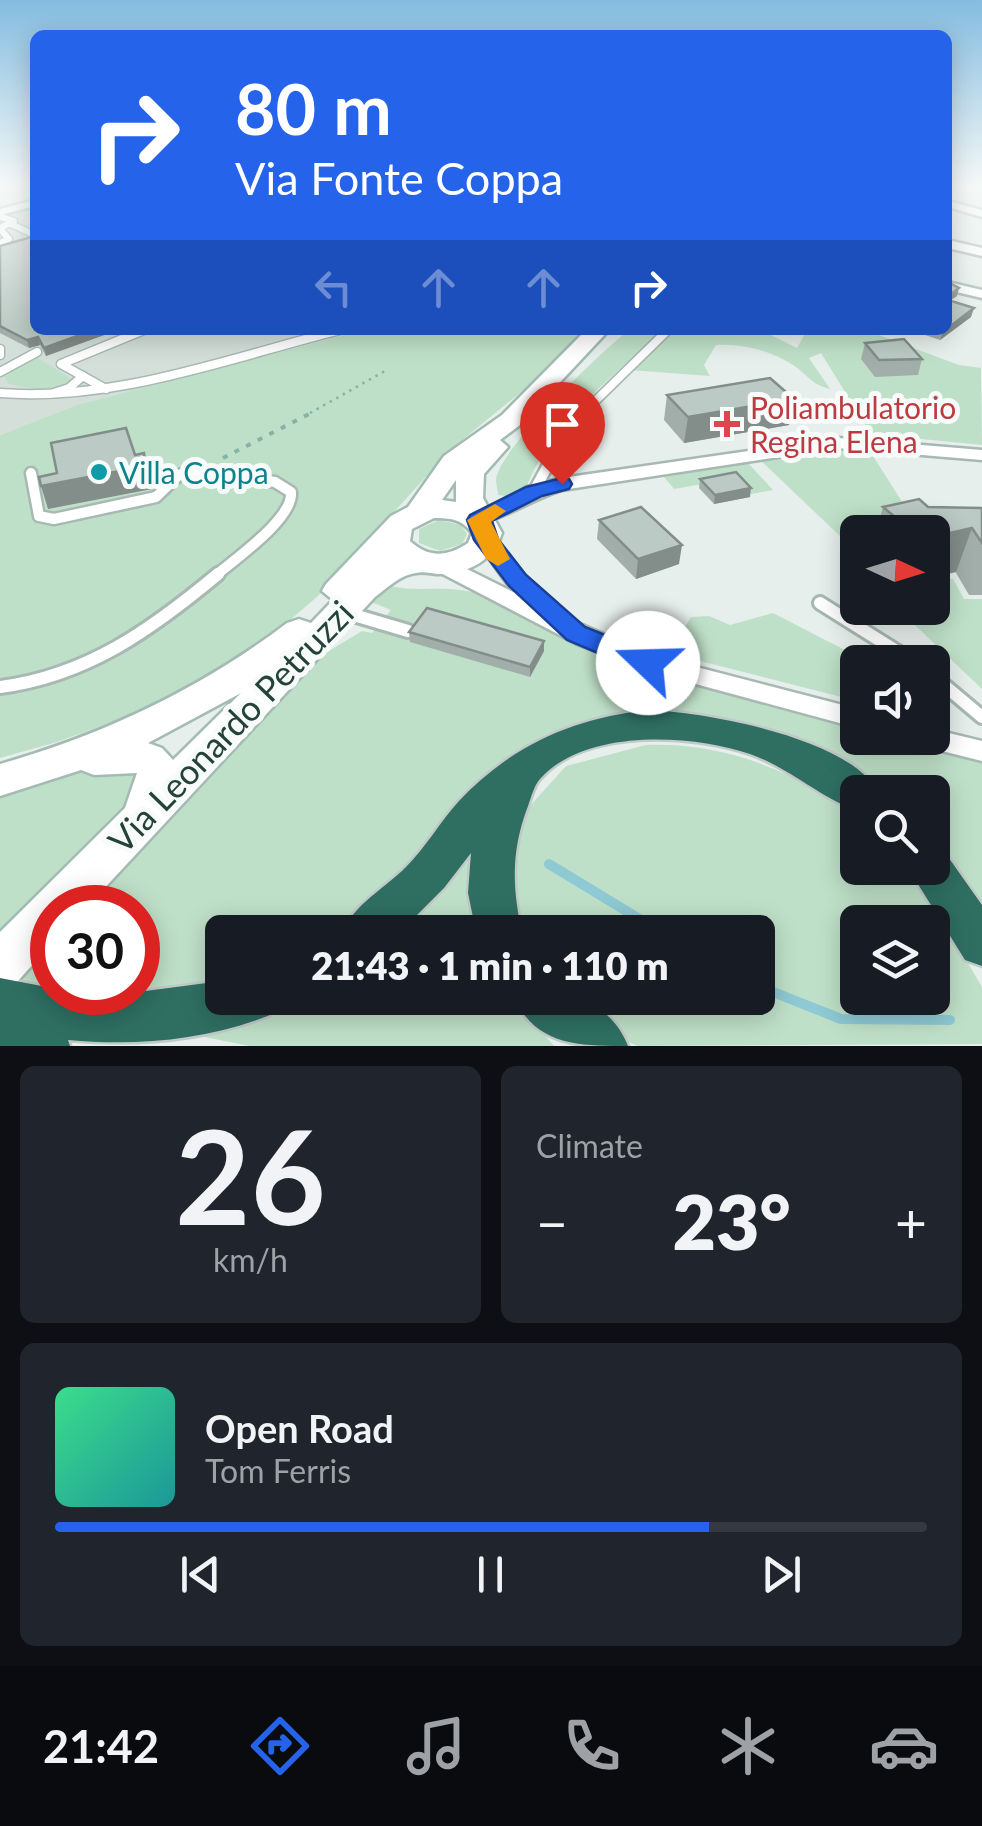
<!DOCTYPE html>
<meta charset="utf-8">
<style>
body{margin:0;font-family:Lato,sans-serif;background:#20242c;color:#f1f3f6;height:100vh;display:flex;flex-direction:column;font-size:38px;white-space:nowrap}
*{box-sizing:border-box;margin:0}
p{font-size:32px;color:#9ea1a6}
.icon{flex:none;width:55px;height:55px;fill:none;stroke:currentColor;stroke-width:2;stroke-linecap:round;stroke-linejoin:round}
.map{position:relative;height:1046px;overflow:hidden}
.details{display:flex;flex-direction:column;gap:20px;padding:20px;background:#0d0f14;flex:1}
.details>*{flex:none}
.top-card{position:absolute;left:30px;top:30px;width:922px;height:305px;border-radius:15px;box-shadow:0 5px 25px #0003;background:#2563eb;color:#fff;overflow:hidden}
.needle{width:65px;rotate:94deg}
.controls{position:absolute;left:840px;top:515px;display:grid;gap:20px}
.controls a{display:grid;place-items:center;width:110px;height:110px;border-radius:15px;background:#171b24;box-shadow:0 5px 25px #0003;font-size:50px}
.speed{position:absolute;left:30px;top:885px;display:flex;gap:20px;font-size:50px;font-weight:700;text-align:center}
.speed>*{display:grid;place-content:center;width:130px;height:130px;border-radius:50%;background:#171b24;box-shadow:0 5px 25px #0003;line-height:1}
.speed .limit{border:15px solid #d22;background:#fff;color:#111}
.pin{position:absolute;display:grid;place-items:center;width:85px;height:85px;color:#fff;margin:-102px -42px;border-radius:50% 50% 50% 0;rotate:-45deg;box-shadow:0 0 10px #0007}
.pin .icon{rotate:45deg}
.me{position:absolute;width:110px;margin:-55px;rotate:291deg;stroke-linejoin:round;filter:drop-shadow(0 0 8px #0008)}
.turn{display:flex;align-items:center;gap:35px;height:210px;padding:0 40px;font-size:45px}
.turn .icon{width:130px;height:130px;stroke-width:2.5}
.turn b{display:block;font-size:70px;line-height:85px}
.lanes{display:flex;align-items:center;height:95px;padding:0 40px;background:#0003;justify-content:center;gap:50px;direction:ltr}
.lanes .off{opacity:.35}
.big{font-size:75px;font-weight:800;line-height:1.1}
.details .tile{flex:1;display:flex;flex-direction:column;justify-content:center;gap:15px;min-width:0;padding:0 35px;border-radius:15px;background:#20242c}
.details .dial{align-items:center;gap:0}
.dial b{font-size:130px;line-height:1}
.song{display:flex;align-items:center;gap:30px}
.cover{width:120px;height:120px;border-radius:15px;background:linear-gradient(135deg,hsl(150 70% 55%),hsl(180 70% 35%))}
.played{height:10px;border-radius:5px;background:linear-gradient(90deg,#2563eb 75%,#363941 75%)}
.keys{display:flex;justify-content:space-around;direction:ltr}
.heat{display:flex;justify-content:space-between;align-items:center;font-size:55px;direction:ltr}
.details .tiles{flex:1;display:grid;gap:20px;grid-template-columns:1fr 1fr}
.tile:last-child{grid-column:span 2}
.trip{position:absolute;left:205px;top:915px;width:570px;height:100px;border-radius:15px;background:#171b24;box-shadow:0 5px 25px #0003;font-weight:800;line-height:100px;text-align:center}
.menu{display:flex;height:160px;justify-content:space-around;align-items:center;background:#090b0e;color:#9ea1a6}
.menu .icon{width:70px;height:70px}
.menu .on{color:#2563eb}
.menu b{font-size:45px;color:#f1f3f6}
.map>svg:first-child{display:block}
.built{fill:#d4dfda}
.green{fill:#bfe0c8;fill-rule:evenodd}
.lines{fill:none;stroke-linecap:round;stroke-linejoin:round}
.stream{stroke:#8ec9d4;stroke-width:10}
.lane-far3-casing{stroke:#a8b8b2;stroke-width:9}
.lane-far2-casing{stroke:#a8b8b2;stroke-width:11}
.lane-far1-casing{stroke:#a8b8b2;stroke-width:15}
.lane-casing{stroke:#a8b8b2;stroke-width:18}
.street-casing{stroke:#a8b8b2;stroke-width:5}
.secondary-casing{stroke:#a4bbb3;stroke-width:5}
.highway-casing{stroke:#c2cac8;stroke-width:5}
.path-far1{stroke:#86b3a5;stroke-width:2.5;stroke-dasharray:2.5 5;stroke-linecap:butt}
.path{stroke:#86b3a5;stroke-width:4;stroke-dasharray:5 8;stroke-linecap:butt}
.lane-far3{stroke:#fff;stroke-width:6}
.lane-far2{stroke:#fff;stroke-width:8}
.lane-far1{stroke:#fff;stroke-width:10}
.lane{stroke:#fff;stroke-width:12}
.street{fill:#fff;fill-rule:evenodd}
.secondary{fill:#fff;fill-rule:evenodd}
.highway{fill:#2f6f62;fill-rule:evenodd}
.wall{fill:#a1aea9}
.shaded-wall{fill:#838d89}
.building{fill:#bbcac4;stroke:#838d89;stroke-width:2.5}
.route{fill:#2563eb;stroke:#184099;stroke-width:2.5}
.slow{fill:#f59e0b}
.health-dot{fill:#e0444e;stroke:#f7fbf9;stroke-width:4}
.culture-dot{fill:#0f9aa8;stroke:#f7fbf9;stroke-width:4}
.labels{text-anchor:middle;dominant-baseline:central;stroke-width:10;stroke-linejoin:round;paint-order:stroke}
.health-label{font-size:30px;fill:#be3a42;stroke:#f7fbf9;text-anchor:start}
.culture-label{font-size:30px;fill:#0d838f;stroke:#f7fbf9;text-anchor:start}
.near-street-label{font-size:35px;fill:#24423a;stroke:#f7fbf9}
</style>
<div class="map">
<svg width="982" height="1046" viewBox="0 0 982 1046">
<rect width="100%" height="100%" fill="#e6efeb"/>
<polygon class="built" points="35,200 35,330 364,330 76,405 0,435 0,214"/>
<g class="green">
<polygon points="364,330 589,330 536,380 451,449 318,596 234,668 154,707 57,742 0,758 0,435 76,405"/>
<path d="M629,330h35c-50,45 -113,93 -138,158l-20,8 -8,-1c0,-5 -2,-10 -2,-16 5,-32 105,-127 133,-149z"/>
<path d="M674,330h87l36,18 10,-18h58l94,35 22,3 1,77 -111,-11 -50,-81 -12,5 21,31c-17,-4 -21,-12 -34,-22 -23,-16 -53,-24 -80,-22l-12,20 6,11 -80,-6z"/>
<polygon points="35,356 73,380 71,385 44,391 9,384 4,376"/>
<polygon points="838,445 868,448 916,524 840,536 759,459"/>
<polygon points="748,463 773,490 751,494 737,478 674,489 664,477"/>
<polygon points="439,520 461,525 467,534 462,544 440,551 419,543 419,529"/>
<polygon points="939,579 953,579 964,599 982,599 982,689 897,608 932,608 933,597 941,590"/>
<path d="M382,584c38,11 61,-2 101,11 42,13 88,51 134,69l240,66 1,8h27l97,24v142l-49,-62 -1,-50h-53l-21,-17 -71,-38 -52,-17 -75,-9 -69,7 -44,16 -37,23 -165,175h-123v57l-33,8 -180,-4 43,-48v47h86v-84l-52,-1 213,-230 30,-26 33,-20 10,2 19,-23 -25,-10z"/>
<polygon points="773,613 868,662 858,662 857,701 669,653 691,617 709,616 730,625"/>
<path d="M646,745c78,-3 150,26 211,72l1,51h48l30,40 46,79v57l-344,2c-28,-11 -56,-28 -77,-48h197v-66h-244l-8,-41 13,-73 47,-52zM858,922h74v76h-74z"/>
<polygon points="130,759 152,785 0,938 0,788"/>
<polygon points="459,863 469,863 472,909 480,932 405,932"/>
<polygon points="321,998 513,998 554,1046 250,1046 189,1034 233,1026"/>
</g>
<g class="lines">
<g class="stream">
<polyline points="549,864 661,932"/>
<polyline points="758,986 841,1019 950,1020"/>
</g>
<defs>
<g id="lane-far3">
<polyline points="0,217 14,221 0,228"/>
<polyline points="11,224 35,235"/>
<polyline points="0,229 9,239 0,243"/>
</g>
<g id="lane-far2">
<polyline points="0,349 0,355"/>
<polyline points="0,372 37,352"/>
<polyline points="106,389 61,364 144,330"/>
<path d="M0,393c115,9 229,-35 340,-63"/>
<polyline points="54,393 69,388 83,376"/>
<polyline points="583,413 668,330"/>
</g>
<g id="lane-far1">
<path d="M31,473l8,43 15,3 102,-22 23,-22 12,-4 84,11 16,10c3,26 -56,67 -76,84"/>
<polyline points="534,491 559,445 585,411"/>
</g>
<g id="lane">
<polyline points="820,603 914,662"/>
<polyline points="347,613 408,631"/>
<polyline points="932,675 982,717"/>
<path d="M0,687c87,-11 152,-58 218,-113"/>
</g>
<g id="street">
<polygon points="948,183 955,183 948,187"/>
<polygon points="35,200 35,206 0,215 0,209"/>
<polygon points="948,201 982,210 982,217 948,207"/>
<polygon points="948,240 982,248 982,256 948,248"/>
<polygon points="948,282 982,290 982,298 948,290"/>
<path d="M838,438l144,12v10l-144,-12 -276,42c-24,6 -73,37 -90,34l-3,-4 58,-33 35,-9z"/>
<polygon points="486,534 493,536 525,576 557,604 560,609 557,614 654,656 858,709 858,728 640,669 577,644 433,569 429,564 440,557 447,559 521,596 509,586 476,540"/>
<polygon points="932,729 982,741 982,761 918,745 914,738 932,738"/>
</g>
<path id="secondary" d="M586,330h23l-89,95 -20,15 8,7 -24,27 -1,24 19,35c-9,28 -33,40 -62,41 -8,0 -17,-3 -24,-1 -16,2 -29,15 -41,24l-289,311h-34v35l-35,39 -17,7v-57l125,-124 12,-35 -43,2 -13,-5 -81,26v-32c105,-30 200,-75 287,-141l12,-4 12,4 22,-23 -11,-9 4,-7 65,-68 17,-9 36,-51 58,-41zM456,480v22l-14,-2zM434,518c16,0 28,1 38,15l-4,10c-21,14 -40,15 -58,-2l2,-12zM241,693l-68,67 -11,-12 -14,-5z"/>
<g id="highway">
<path d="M649,710c56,2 201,28 229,82h-20v19c-36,-12 -68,-43 -108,-57 -58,-20 -165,-26 -210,25 -5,5 -9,18 -12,27 -17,44 -16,82 -6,126h-46l-8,-39 3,-40 -27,35 -44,44h-57c10,-27 42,-44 63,-65 20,-20 34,-45 53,-66 53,-56 114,-83 190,-91z"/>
<polygon points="932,849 946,854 982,905 982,966 965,960 908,868 932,868"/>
<path d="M0,978l52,10v4h86l84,-11v17h55l-7,17c-64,26 -135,31 -202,25l2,6h-70z"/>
<path d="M514,998c48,-3 93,-4 114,48 -49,0 -91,0 -114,-48z"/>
</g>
</defs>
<use href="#lane-far3" class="lane-far3-casing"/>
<use href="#lane-far2" class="lane-far2-casing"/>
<use href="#lane-far1" class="lane-far1-casing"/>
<use href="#lane" class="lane-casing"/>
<use href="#street" class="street-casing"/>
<use href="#secondary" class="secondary-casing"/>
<use href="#highway" class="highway-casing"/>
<polyline class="path-far1" points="310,413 385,371"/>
<polyline class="path" points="223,458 315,411"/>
<use href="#lane-far3" class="lane-far3"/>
<use href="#lane-far2" class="lane-far2"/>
<use href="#lane-far1" class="lane-far1"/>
<use href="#lane" class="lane"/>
<use href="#street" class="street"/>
<use href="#secondary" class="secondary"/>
<use href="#highway" class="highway"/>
</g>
<g class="wall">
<polygon points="0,246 35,330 118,330 46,356 40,345 29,348 0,333"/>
<polygon points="948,282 957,296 949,301 971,317 940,340 910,330 948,330"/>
<polygon points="865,343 922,359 918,375 875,377 861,359"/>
<polygon points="667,395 794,399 789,425 684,443 664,420"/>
<polygon points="700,479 750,497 714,504 699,488"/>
<polygon points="883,507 982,508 982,595 969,595 932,532 876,532"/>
<polygon points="599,520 679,564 636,579 597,539"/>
<polygon points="409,632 544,641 544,651 530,677 410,642"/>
</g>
<g class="shaded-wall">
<polygon points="959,288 957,296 948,302 948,296"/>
<polygon points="974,308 971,317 940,340 943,332 948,330 948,328"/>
<polygon points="94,330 118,330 46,356 44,348"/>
<polygon points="38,337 40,345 29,348 27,340"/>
<polygon points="794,399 789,425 684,443 688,417"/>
<polygon points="144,453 152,489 48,509 41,486"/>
<polygon points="751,488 750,497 714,504 715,495"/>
<polygon points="972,528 956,572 932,578 932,537"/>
<polygon points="682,545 679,564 636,579 638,559"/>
<polygon points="544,641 544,651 530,677 530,667"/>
</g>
<g class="building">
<polygon points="35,236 35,330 94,330 44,348 38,337 27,340 0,326 0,246"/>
<polygon points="948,282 959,288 948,296"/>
<polygon points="948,300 974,308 948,328"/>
<polygon points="904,339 922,359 879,360 865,343"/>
<polygon points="770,378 794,399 688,417 667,395"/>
<polygon points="126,428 135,455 144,453 146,466 41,486 39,477 57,473 51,443"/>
<polygon points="736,472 751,488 715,495 700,479"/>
<polygon points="919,499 928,507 982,508 982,543 972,528 932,537 932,532 913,532 883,507"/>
<polygon points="641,507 682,545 638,559 599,520"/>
<polygon points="427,608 544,641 530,667 409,632"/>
</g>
<linearGradient id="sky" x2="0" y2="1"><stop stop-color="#84bce0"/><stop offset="0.56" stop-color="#f4f8f6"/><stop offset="1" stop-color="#f4f8f6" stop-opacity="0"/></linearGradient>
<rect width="982" height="329" fill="url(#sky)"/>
<polygon class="route" points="562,478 569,479 572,484 569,489 542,496 492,521 498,539 526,575 585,627 657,656 661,663 657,670 638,670 567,640 509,586 474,540 467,520 470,515 526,487"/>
<polygon class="slow" points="495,504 506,511 491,522 510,559 498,566 486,559 467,520"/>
<path class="health-dot" d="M722 409h10v10h10v10h-10v10h-10v-10h-10v-10h10z"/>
<circle class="culture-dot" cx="99" cy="472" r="10"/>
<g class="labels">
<g class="health-label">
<text x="750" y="407">Poliambulatorio<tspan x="750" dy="34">Regina Elena</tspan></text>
</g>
<g class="culture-label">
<text x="119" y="472">Villa Coppa</text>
</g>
<g class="near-street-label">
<text transform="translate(230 726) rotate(-46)">Via Leonardo Petruzzi</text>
</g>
</g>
</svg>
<div class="controls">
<a><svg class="needle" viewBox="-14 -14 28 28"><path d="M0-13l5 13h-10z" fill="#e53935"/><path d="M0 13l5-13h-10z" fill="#9ea1a6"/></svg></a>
<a><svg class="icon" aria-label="sound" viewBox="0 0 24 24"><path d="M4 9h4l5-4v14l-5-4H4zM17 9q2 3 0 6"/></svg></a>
<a><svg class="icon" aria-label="search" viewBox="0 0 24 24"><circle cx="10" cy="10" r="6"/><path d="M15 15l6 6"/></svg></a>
<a><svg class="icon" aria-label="layers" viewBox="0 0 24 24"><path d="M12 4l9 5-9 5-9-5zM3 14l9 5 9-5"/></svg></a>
</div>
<div class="speed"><div class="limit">30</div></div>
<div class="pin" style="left:562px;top:484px;background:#d93025"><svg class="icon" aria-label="arrive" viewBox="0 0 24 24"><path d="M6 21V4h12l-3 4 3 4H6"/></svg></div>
<svg class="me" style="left:648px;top:663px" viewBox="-20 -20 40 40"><circle r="19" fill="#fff"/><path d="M0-13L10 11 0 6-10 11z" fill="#2563eb"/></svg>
<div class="trip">21:43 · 1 min · 110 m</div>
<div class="top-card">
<div class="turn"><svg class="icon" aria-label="right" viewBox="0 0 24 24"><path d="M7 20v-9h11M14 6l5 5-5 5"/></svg><div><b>80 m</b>Via Fonte Coppa</div></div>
<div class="lanes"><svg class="icon off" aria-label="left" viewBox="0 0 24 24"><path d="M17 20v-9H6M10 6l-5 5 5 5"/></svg><svg class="icon off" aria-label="ahead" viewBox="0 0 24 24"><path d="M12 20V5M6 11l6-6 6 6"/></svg><svg class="icon off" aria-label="ahead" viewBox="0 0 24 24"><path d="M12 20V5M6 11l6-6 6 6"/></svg><svg class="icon" aria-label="right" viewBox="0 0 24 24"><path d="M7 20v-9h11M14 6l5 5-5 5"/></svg></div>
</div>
</div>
<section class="details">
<div class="tiles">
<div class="tile dial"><b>26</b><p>km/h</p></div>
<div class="tile"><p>Climate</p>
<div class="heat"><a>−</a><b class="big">23°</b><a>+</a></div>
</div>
<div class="tile">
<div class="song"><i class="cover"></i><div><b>Open Road</b><p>Tom Ferris</p></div></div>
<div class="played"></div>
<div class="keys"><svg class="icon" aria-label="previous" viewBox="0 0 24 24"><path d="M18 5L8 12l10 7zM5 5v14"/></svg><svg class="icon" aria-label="pause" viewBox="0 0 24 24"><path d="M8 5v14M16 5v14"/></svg><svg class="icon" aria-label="next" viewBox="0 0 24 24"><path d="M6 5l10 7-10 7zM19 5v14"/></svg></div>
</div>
</div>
</section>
<nav class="menu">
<b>21:42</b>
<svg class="icon on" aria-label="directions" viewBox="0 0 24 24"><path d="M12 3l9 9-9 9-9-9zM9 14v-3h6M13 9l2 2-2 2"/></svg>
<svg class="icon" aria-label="music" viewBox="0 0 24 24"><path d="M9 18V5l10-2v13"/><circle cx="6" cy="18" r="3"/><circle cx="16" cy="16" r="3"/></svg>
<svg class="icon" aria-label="phone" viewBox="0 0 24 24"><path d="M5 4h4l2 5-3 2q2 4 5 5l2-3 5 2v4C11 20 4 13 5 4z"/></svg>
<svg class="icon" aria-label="climate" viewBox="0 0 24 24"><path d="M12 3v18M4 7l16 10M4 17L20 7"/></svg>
<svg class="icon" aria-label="car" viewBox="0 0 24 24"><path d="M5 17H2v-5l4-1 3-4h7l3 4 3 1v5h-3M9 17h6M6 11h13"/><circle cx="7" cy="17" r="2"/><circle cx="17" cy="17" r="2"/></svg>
</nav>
